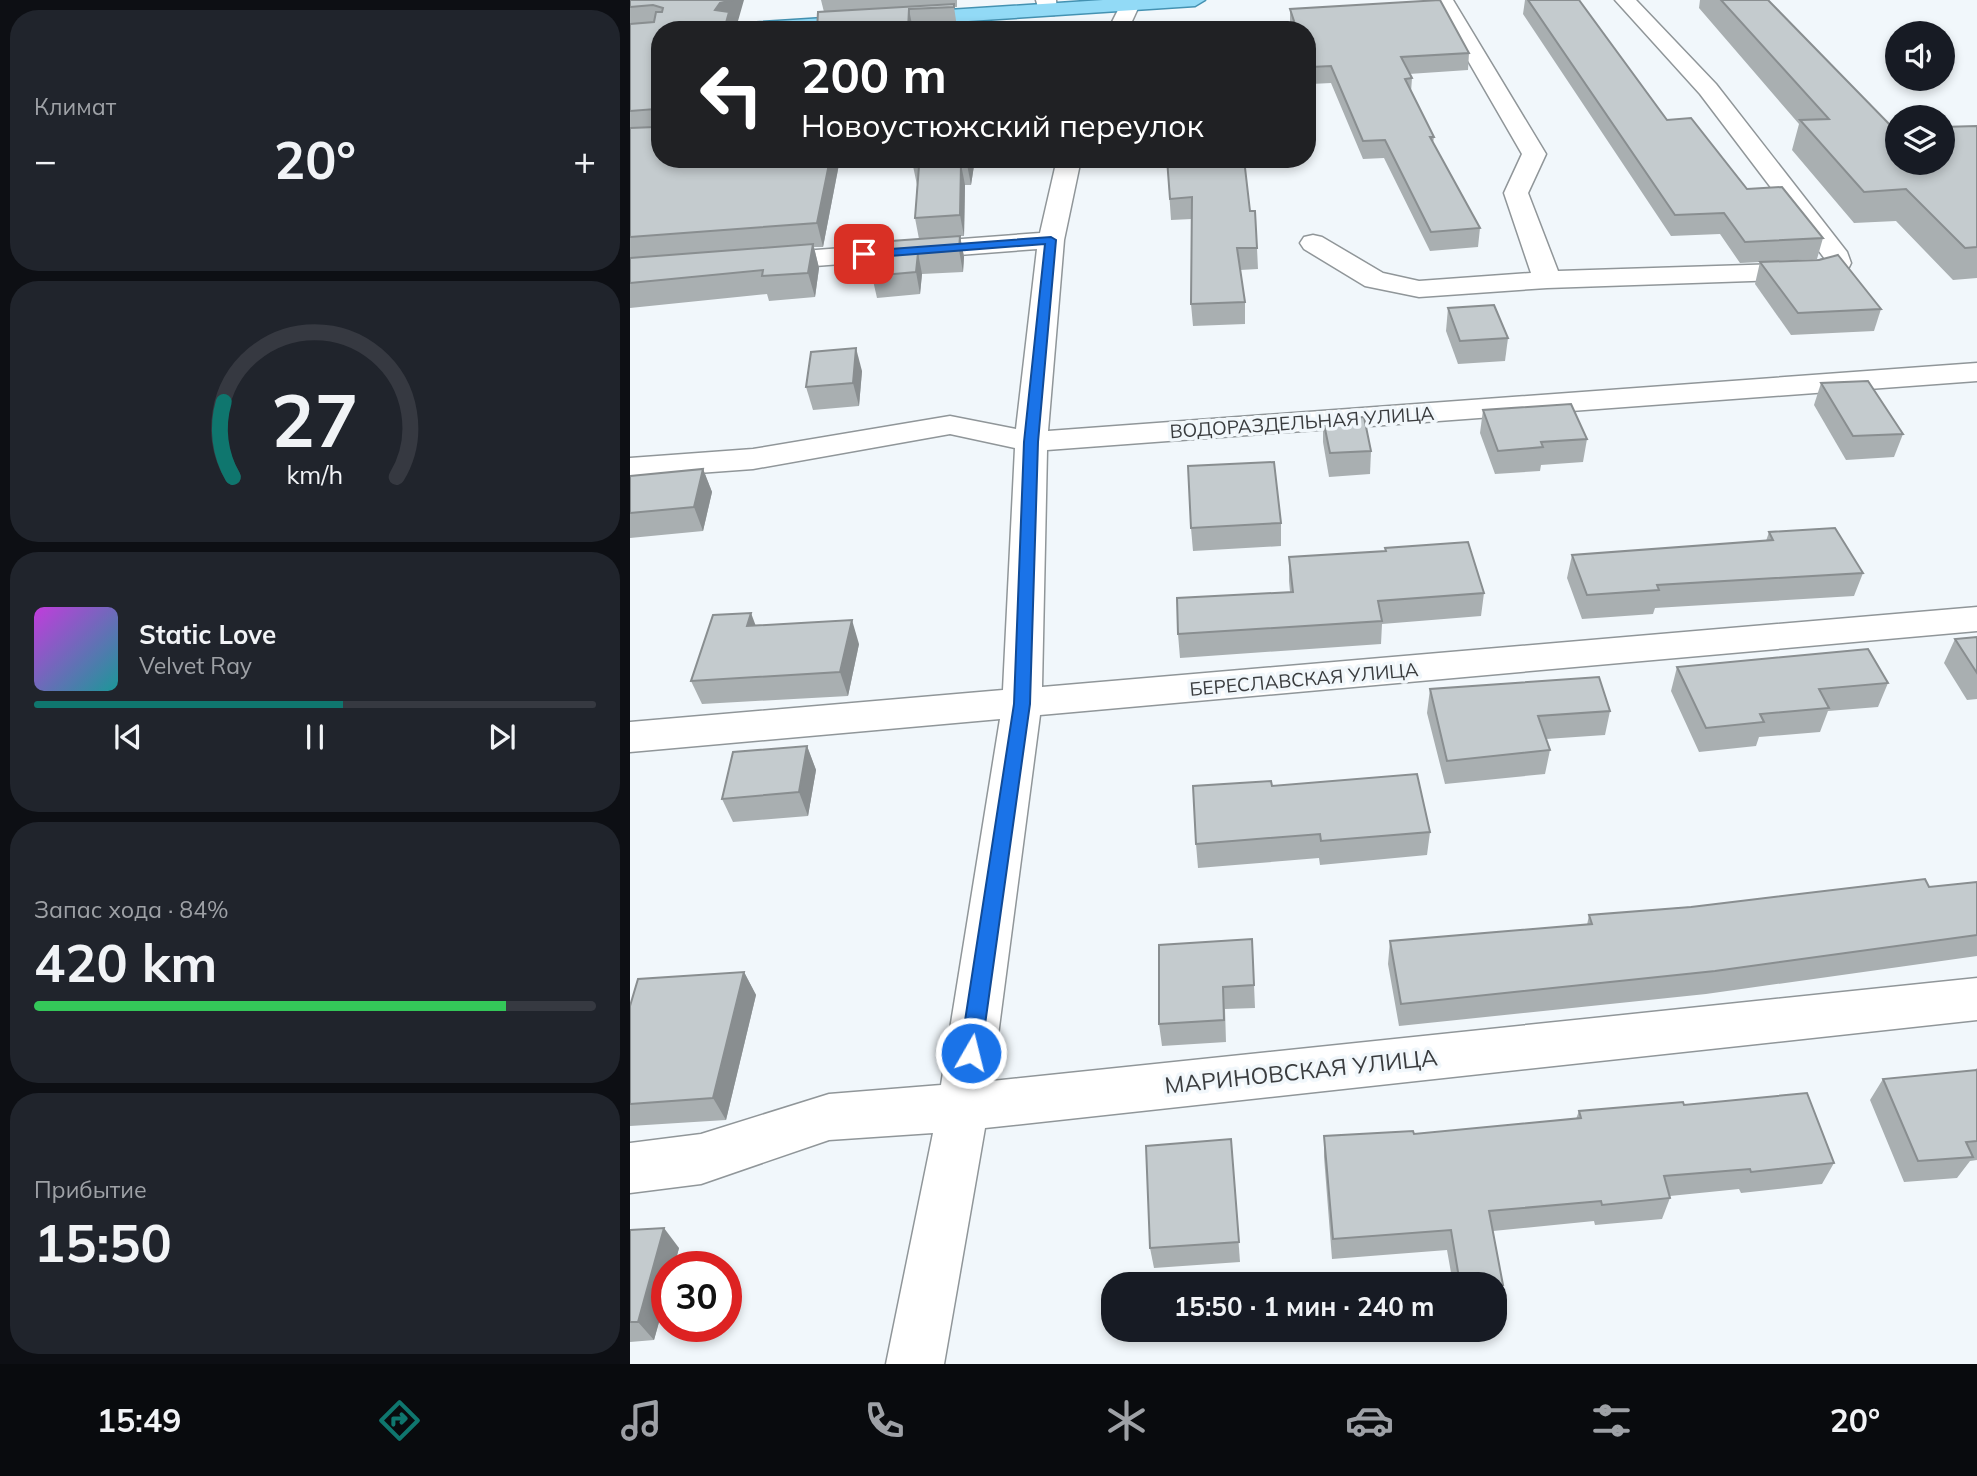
<!DOCTYPE html>
<html lang="ru">
<meta charset="utf-8">
<style>
body{margin:0;font-family:Mulish,sans-serif;background:#20242c;color:#f1f3f6;height:100vh;display:flex;flex-direction:column;font-size:26px;white-space:nowrap}
*{box-sizing:border-box;margin:0}
p{font-size:23px;color:#9ea1a6}
.icon{flex:none;width:38px;height:38px;fill:none;stroke:currentColor;stroke-width:2;stroke-linecap:round;stroke-linejoin:round}
.map{position:relative;flex:1;overflow:hidden}
.drawer{display:flex;flex-direction:column;gap:10px;padding:10px;background:#0d0f14;width:630px}
.drawer>*{flex:none}
.guide{position:absolute;left:21px;top:21px;width:665px;height:147px;border-radius:28px;box-shadow:0 4px 10px #0003;background:#202124;color:#fff;overflow:hidden}
.fabs{position:absolute;left:1255px;top:21px;display:grid;gap:14px}
.fabs a{display:grid;place-items:center;width:70px;height:70px;border-radius:50%;background:#171b24;box-shadow:0 4px 10px #0003;font-size:35px}
.speed{position:absolute;left:21px;top:1251px;display:flex;gap:14px;font-size:35px;font-weight:700;text-align:center}
.speed>*{display:grid;place-content:center;width:91px;height:91px;border-radius:50%;background:#171b24;box-shadow:0 4px 10px #0003;line-height:1}
.speed .limit{border:10px solid #d22;background:#fff;color:#111}
.pin{position:absolute;display:grid;place-items:center;width:60px;height:60px;color:#fff;margin:-30px;border-radius:14px;box-shadow:0 4px 10px #0006}
.me{position:absolute;width:77px;margin:-38px;rotate:8deg;stroke-linejoin:round;filter:drop-shadow(0 0 5px #0008)}
.turn{display:flex;align-items:center;gap:24px;height:147px;padding:0 35px;font-size:32px}
.turn .icon{width:91px;height:91px;stroke-width:2.5}
.turn b{display:block;font-size:49px;line-height:60px}
.big{font-size:52px;font-weight:700;line-height:1.1}
.drawer .widget{flex:1;display:flex;flex-direction:column;justify-content:center;gap:10px;min-width:0;padding:0 24px;border-radius:28px;background:#20242c}
.drawer .dial{align-items:center;gap:0}
.dial svg{height:182px;overflow:visible;fill:none;stroke:#363941;stroke-width:7;stroke-linecap:round;text-anchor:middle}
.dial text{fill:#f1f3f6;stroke:none}
.song{display:flex;align-items:center;gap:21px}
.cover{width:84px;height:84px;border-radius:10px;background:linear-gradient(135deg,hsl(290 70% 55%),hsl(180 70% 35%))}
.played{height:7px;border-radius:4px;background:linear-gradient(90deg,#0f766e 55%,#363941 55%)}
.keys{display:flex;justify-content:space-around;direction:ltr}
.heat{display:flex;justify-content:space-between;align-items:center;font-size:38px;direction:ltr}
.charge{height:10px;border-radius:5px;background:linear-gradient(90deg,#34c759 84%,#363941 0)}
.trip{position:absolute;left:471px;top:1272px;width:406px;height:70px;border-radius:28px;background:#171b24;box-shadow:0 4px 10px #0003;font-weight:700;line-height:70px;text-align:center}
.dock{display:flex;height:112px;justify-content:space-around;align-items:center;background:#090b0e;color:#9ea1a6}
.dock .icon{width:49px;height:49px}
.dock .active{color:#0f766e}
.dock b{font-size:32px;color:#f1f3f6}
main{display:flex;flex:1;min-height:0}
.map>svg:first-child{display:block}
.lines{fill:none;stroke-linecap:round;stroke-linejoin:round}
.minor-casing{stroke:#909699;stroke-width:3}
.major-casing{stroke:#4492b2;stroke-width:3}
.minor{fill:#fff;fill-rule:evenodd}
.major{fill:#92daf6;fill-rule:evenodd}
.wall{fill:#a9afb1}
.shaded-wall{fill:#898e90}
.building{fill:#c4cbce;stroke:#898e90;stroke-width:2}
.route{fill:#1a73e8;stroke:#114b97;stroke-width:2}
.labels{text-anchor:middle;dominant-baseline:central;stroke-width:7;stroke-linejoin:round;paint-order:stroke}
.street-label{font-size:19px;fill:#3a3c3e;stroke:#f1f7fb}
.near-street-label{font-size:23px;fill:#3a3c3e;stroke:#f1f7fb}
</style>
<main>
<section class="drawer">
<div class="widget"><p>Климат</p>
<div class="heat"><a>−</a><b class="big">20°</b><a>+</a></div>
</div>
<div class="widget dial"><svg viewBox="0 0 100 80">
<path d="M14 69A42 42 0 1 1 86 69"/>
<path d="M14 69A42 42 0 0 1 10 36" stroke="#0f766e"/>
<text x="50" y="56" font-size="32" font-weight="700">27</text>
<text x="50" y="72" font-size="11">km/h</text>
</svg></div>
<div class="widget">
<div class="song"><i class="cover"></i><div><b>Static Love</b><p>Velvet Ray</p></div></div>
<div class="played"></div>
<div class="keys"><svg class="icon" aria-label="previous" viewBox="0 0 24 24"><path d="M18 5L8 12l10 7zM5 5v14"/></svg><svg class="icon" aria-label="pause" viewBox="0 0 24 24"><path d="M8 5v14M16 5v14"/></svg><svg class="icon" aria-label="next" viewBox="0 0 24 24"><path d="M6 5l10 7-10 7zM19 5v14"/></svg></div>
</div>
<div class="widget"><p>Запас хода · 84%</p><b class="big">420 km</b><div class="charge"></div></div>
<div class="widget"><p>Прибытие</p><b class="big">15:50</b></div>
</section>
<div class="map">
<svg width="1347" height="1364" viewBox="0 0 1347 1364">
<rect width="100%" height="100%" fill="#f1f7fb"/>
<g class="lines">
<defs>
<g id="minor">
<polygon points="406,0 426,0 427,11 424,15 410,15"/>
<polygon points="499,0 506,2 509,6 498,30 478,30 492,2"/>
<polygon points="803,0 823,0 916,154 898,193 928,271 1181,263 1195,259 1070,94 985,0 1006,0 1086,84 1217,252 1221,263 1218,269 1183,279 917,288 789,297 735,286 674,249 670,243 674,237 683,235 692,237 753,273 789,281 901,273 874,193 892,154"/>
<polygon points="427,159 451,159 434,240 418,431 1347,363 1347,381 417,450 412,687 1347,607 1347,631 410,715 362,1081 1347,978 1347,1020 355,1128 314,1364 256,1364 303,1133 199,1140 71,1184 0,1193 0,1143 71,1134 199,1094 311,1085 370,719 0,752 0,722 373,690 385,448 320,434 123,469 0,478 0,458 123,449 320,416 386,429 407,249 133,270 123,268 120,262 123,256 133,254 410,233"/>
</g>
<polygon id="major" points="473,0 575,0 565,6 201,30 93,30 96,26 103,24"/>
</defs>
<use href="#minor" class="minor-casing"/>
<use href="#major" class="major-casing"/>
<use href="#minor" class="minor"/>
<use href="#major" class="major"/>
</g>
<g class="wall">
<polygon points="0,0 108,21 102,22 30,159 210,159 193,247 184,247 189,268 185,297 139,301 137,294 0,308"/>
<polygon points="191,0 327,0 327,7 324,7 327,27 283,30 194,12"/>
<polygon points="895,0 949,0 1037,120 1117,189 1193,238 1187,259 1110,263 1090,234 1041,236 893,14"/>
<polygon points="1070,0 1138,0 1264,129 1347,126 1347,278 1323,280 1266,221 1224,223 1162,150 1169,124 1069,8"/>
<polygon points="660,9 839,53 838,70 779,74 782,78 781,92 804,137 803,143 850,228 848,247 800,251 754,158 733,159 701,83 681,84 677,73 677,30 661,30 660,25"/>
<polygon points="345,159 341,185 335,185 334,236 330,236 334,257 333,272 292,274 290,294 247,298 242,276 289,239 285,218 287,185 283,166"/>
<polygon points="537,161 620,211 627,248 628,269 610,270 615,302 615,324 563,326 561,304 562,219 541,220"/>
<polygon points="1130,262 1251,309 1244,331 1161,335 1125,284"/>
<polygon points="818,308 878,338 875,361 828,364 816,331"/>
<polygon points="232,371 229,406 183,410 176,387"/>
<polygon points="1191,383 1273,434 1264,457 1216,460 1184,405"/>
<polygon points="853,410 957,439 953,462 911,465 910,471 865,474 850,433"/>
<polygon points="693,419 741,451 740,474 699,477 693,442"/>
<polygon points="73,469 82,492 73,531 0,538 0,476"/>
<polygon points="651,523 651,546 563,551 561,528"/>
<polygon points="1139,532 1233,573 1224,596 1025,608 1023,614 952,619 937,578 942,555 1136,541"/>
<polygon points="755,548 854,593 851,616 752,624 751,644 550,658 548,634 660,592 659,581 659,557 755,551"/>
<polygon points="1347,637 1347,699 1337,700 1314,663 1325,639"/>
<polygon points="229,644 218,696 72,704 61,681"/>
<polygon points="1047,667 1258,683 1248,707 1198,711 1190,732 1129,737 1126,746 1069,752 1041,691"/>
<polygon points="800,689 980,711 975,735 916,739 920,750 915,774 815,784 797,713"/>
<polygon points="177,746 186,770 178,816 103,822 92,799"/>
<polygon points="642,786 800,832 797,855 690,865 689,858 568,868 566,844"/>
<polygon points="1347,882 1347,956 1076,994 769,1026 758,964 760,941 957,925 959,915 1299,887"/>
<polygon points="622,939 625,1008 595,1009 596,1042 532,1046 529,1024"/>
<polygon points="114,972 126,995 96,1120 0,1126 0,1006"/>
<polygon points="1347,1068 1347,1160 1340,1161 1327,1178 1274,1182 1240,1100 1253,1079 1345,1070"/>
<polygon points="1054,1105 1204,1163 1192,1184 1111,1193 1109,1189 1040,1196 1040,1198 1032,1219 965,1225 964,1221 863,1231 873,1285 868,1304 864,1304 864,1284 823,1284 817,1250 702,1259 694,1157 694,1136 784,1134 946,1119 949,1111"/>
<polygon points="601,1139 610,1262 524,1268 520,1248"/>
<polygon points="0,1230 49,1248 24,1340 0,1342"/>
</g>
<g class="shaded-wall">
<polygon points="103,0 114,0 108,21 102,22 104,30 94,30 85,10 90,3"/>
<polygon points="279,9 283,30 278,30"/>
<polygon points="200,159 210,159 193,247 187,223"/>
<polygon points="338,159 345,159 341,185 337,164"/>
<polygon points="331,164 335,185 334,236 330,215"/>
<polygon points="330,236 334,257 333,272 329,250"/>
<polygon points="183,244 189,268 185,297 178,273"/>
<polygon points="288,253 292,274 290,294 286,272"/>
<polygon points="226,348 232,371 229,406 223,383"/>
<polygon points="73,469 82,492 73,531 64,507"/>
<polygon points="121,613 130,637 117,626"/>
<polygon points="222,620 229,644 218,696 210,672"/>
<polygon points="177,746 186,770 178,816 169,792"/>
<polygon points="114,972 126,995 96,1120 83,1098"/>
<polygon points="34,1228 49,1248 44,1267 37,1267 37,1294 24,1340 8,1322"/>
</g>
<g class="building">
<polygon points="0,0 103,0 90,3 85,10 99,12 94,30 30,30 30,159 200,159 187,223 0,237 0,128 25,127 25,109 0,111 0,24 24,22 26,12 32,12 33,8 23,5 0,7"/>
<polygon points="810,0 839,53 771,57 782,78 775,79 804,137 800,137 850,228 801,232 755,140 733,141 701,66 681,67 677,56 677,30 667,30 660,9"/>
<polygon points="898,0 949,0 1037,120 1061,118 1117,189 1152,187 1193,238 1115,242 1094,213 1045,215"/>
<polygon points="1091,0 1138,0 1264,129 1267,129 1267,163 1312,163 1312,127 1347,126 1347,247 1335,248 1276,189 1234,192 1170,120 1199,119"/>
<polygon points="324,4 324,7 279,9 278,30 187,30 188,12"/>
<polygon points="285,159 338,159 337,164 331,164 330,215 285,218 289,166 283,166"/>
<polygon points="537,159 614,159 620,211 625,211 627,248 607,248 615,302 561,304 562,197 540,199"/>
<polygon points="330,236 329,250 288,253 286,272 242,276 247,242"/>
<polygon points="183,244 178,273 132,276 133,270 0,283 0,258"/>
<polygon points="1208,255 1251,309 1168,313 1130,262 1189,260"/>
<polygon points="864,305 878,338 830,341 818,308"/>
<polygon points="226,348 223,383 176,387 181,352"/>
<polygon points="1238,381 1273,434 1223,436 1191,383"/>
<polygon points="941,404 957,439 911,442 913,447 868,451 853,410"/>
<polygon points="734,417 741,451 700,453 693,419"/>
<polygon points="644,462 651,523 561,528 558,466"/>
<polygon points="73,469 64,507 0,513 0,476"/>
<polygon points="1205,528 1233,573 1027,585 1029,590 957,595 942,555 1143,540 1139,532"/>
<polygon points="838,542 854,593 748,601 752,621 548,634 547,598 663,592 659,557 756,551 755,548"/>
<polygon points="121,613 117,626 222,620 210,672 61,681 83,615"/>
<polygon points="1347,637 1347,673 1325,639"/>
<polygon points="1238,649 1258,683 1189,689 1199,708 1130,714 1134,722 1076,728 1047,667"/>
<polygon points="969,677 980,711 908,716 920,750 817,761 800,689"/>
<polygon points="177,746 169,792 92,799 103,752"/>
<polygon points="787,774 800,832 691,841 690,834 566,844 563,786 641,781 642,786"/>
<polygon points="1295,879 1299,887 1347,882 1347,935 1085,971 771,1004 760,941 962,924 959,915 1061,907"/>
<polygon points="622,939 624,985 593,987 594,1020 529,1024 529,945"/>
<polygon points="114,972 83,1098 0,1104 0,1006 8,979"/>
<polygon points="1347,1070 1347,1141 1336,1142 1343,1157 1288,1161 1253,1079"/>
<polygon points="1177,1093 1204,1163 1121,1172 1120,1169 1034,1176 1040,1198 972,1205 971,1201 859,1211 873,1285 830,1284 821,1230 703,1239 694,1136 783,1131 784,1134 951,1118 949,1111 1053,1102 1054,1105"/>
<polygon points="601,1139 609,1242 520,1248 516,1146"/>
<polygon points="34,1228 8,1322 0,1322 0,1230"/>
</g>
<polygon class="route" points="421,237 426,240 408,442 400,704 351,1053 348,1059 341,1062 333,1059 330,1053 384,704 394,442 415,244 234,258 229,254 234,251"/>
<g class="labels">
<g class="street-label">
<text transform="translate(672 422) rotate(-4)">ВОДОРАЗДЕЛЬНАЯ УЛИЦА</text>
<text transform="translate(674 679) rotate(-5)">БЕРЕСЛАВСКАЯ УЛИЦА</text>
</g>
<g class="near-street-label">
<text transform="translate(671 1071) rotate(-6)">МАРИНОВСКАЯ УЛИЦА</text>
</g>
</g>
</svg>
<div class="fabs">
<a><svg class="icon" aria-label="sound" viewBox="0 0 24 24"><path d="M4 9h4l5-4v14l-5-4H4zM17 9q2 3 0 6"/></svg></a>
<a><svg class="icon" aria-label="layers" viewBox="0 0 24 24"><path d="M12 4l9 5-9 5-9-5zM3 14l9 5 9-5"/></svg></a>
</div>
<div class="speed"><div class="limit">30</div></div>
<div class="pin" style="left:234px;top:254px;background:#d93025"><svg class="icon" aria-label="arrive" viewBox="0 0 24 24"><path d="M6 21V4h12l-3 4 3 4H6"/></svg></div>
<svg class="me" style="left:341px;top:1053px" viewBox="-20 -20 40 40"><circle r="17" fill="#1a73e8" stroke="#fff" stroke-width="3"/><path d="M0-11L8 9 0 5-8 9z" fill="#fff"/></svg>
<div class="trip">15:50 · 1 мин · 240 m</div>
<div class="guide">
<div class="turn"><svg class="icon" aria-label="left" viewBox="0 0 24 24"><path d="M17 20v-9H6M10 6l-5 5 5 5"/></svg><div><b>200 m</b>Новоустюжский переулок</div></div>
</div>
</div>
</main>
<nav class="dock">
<b>15:49</b>
<svg class="icon active" aria-label="directions" viewBox="0 0 24 24"><path d="M12 3l9 9-9 9-9-9zM9 14v-3h6M13 9l2 2-2 2"/></svg>
<svg class="icon" aria-label="music" viewBox="0 0 24 24"><path d="M9 18V5l10-2v13"/><circle cx="6" cy="18" r="3"/><circle cx="16" cy="16" r="3"/></svg>
<svg class="icon" aria-label="phone" viewBox="0 0 24 24"><path d="M5 4h4l2 5-3 2q2 4 5 5l2-3 5 2v4C11 20 4 13 5 4z"/></svg>
<svg class="icon" aria-label="climate" viewBox="0 0 24 24"><path d="M12 3v18M4 7l16 10M4 17L20 7"/></svg>
<svg class="icon" aria-label="car" viewBox="0 0 24 24"><path d="M5 17H2v-5l4-1 3-4h7l3 4 3 1v5h-3M9 17h6M6 11h13"/><circle cx="7" cy="17" r="2"/><circle cx="17" cy="17" r="2"/></svg>
<svg class="icon" aria-label="filters" viewBox="0 0 24 24"><path d="M4 7h16M4 17h16"/><circle cx="9" cy="7" r="2"/><circle cx="15" cy="17" r="2"/></svg>
<b>20°</b>
</nav>
